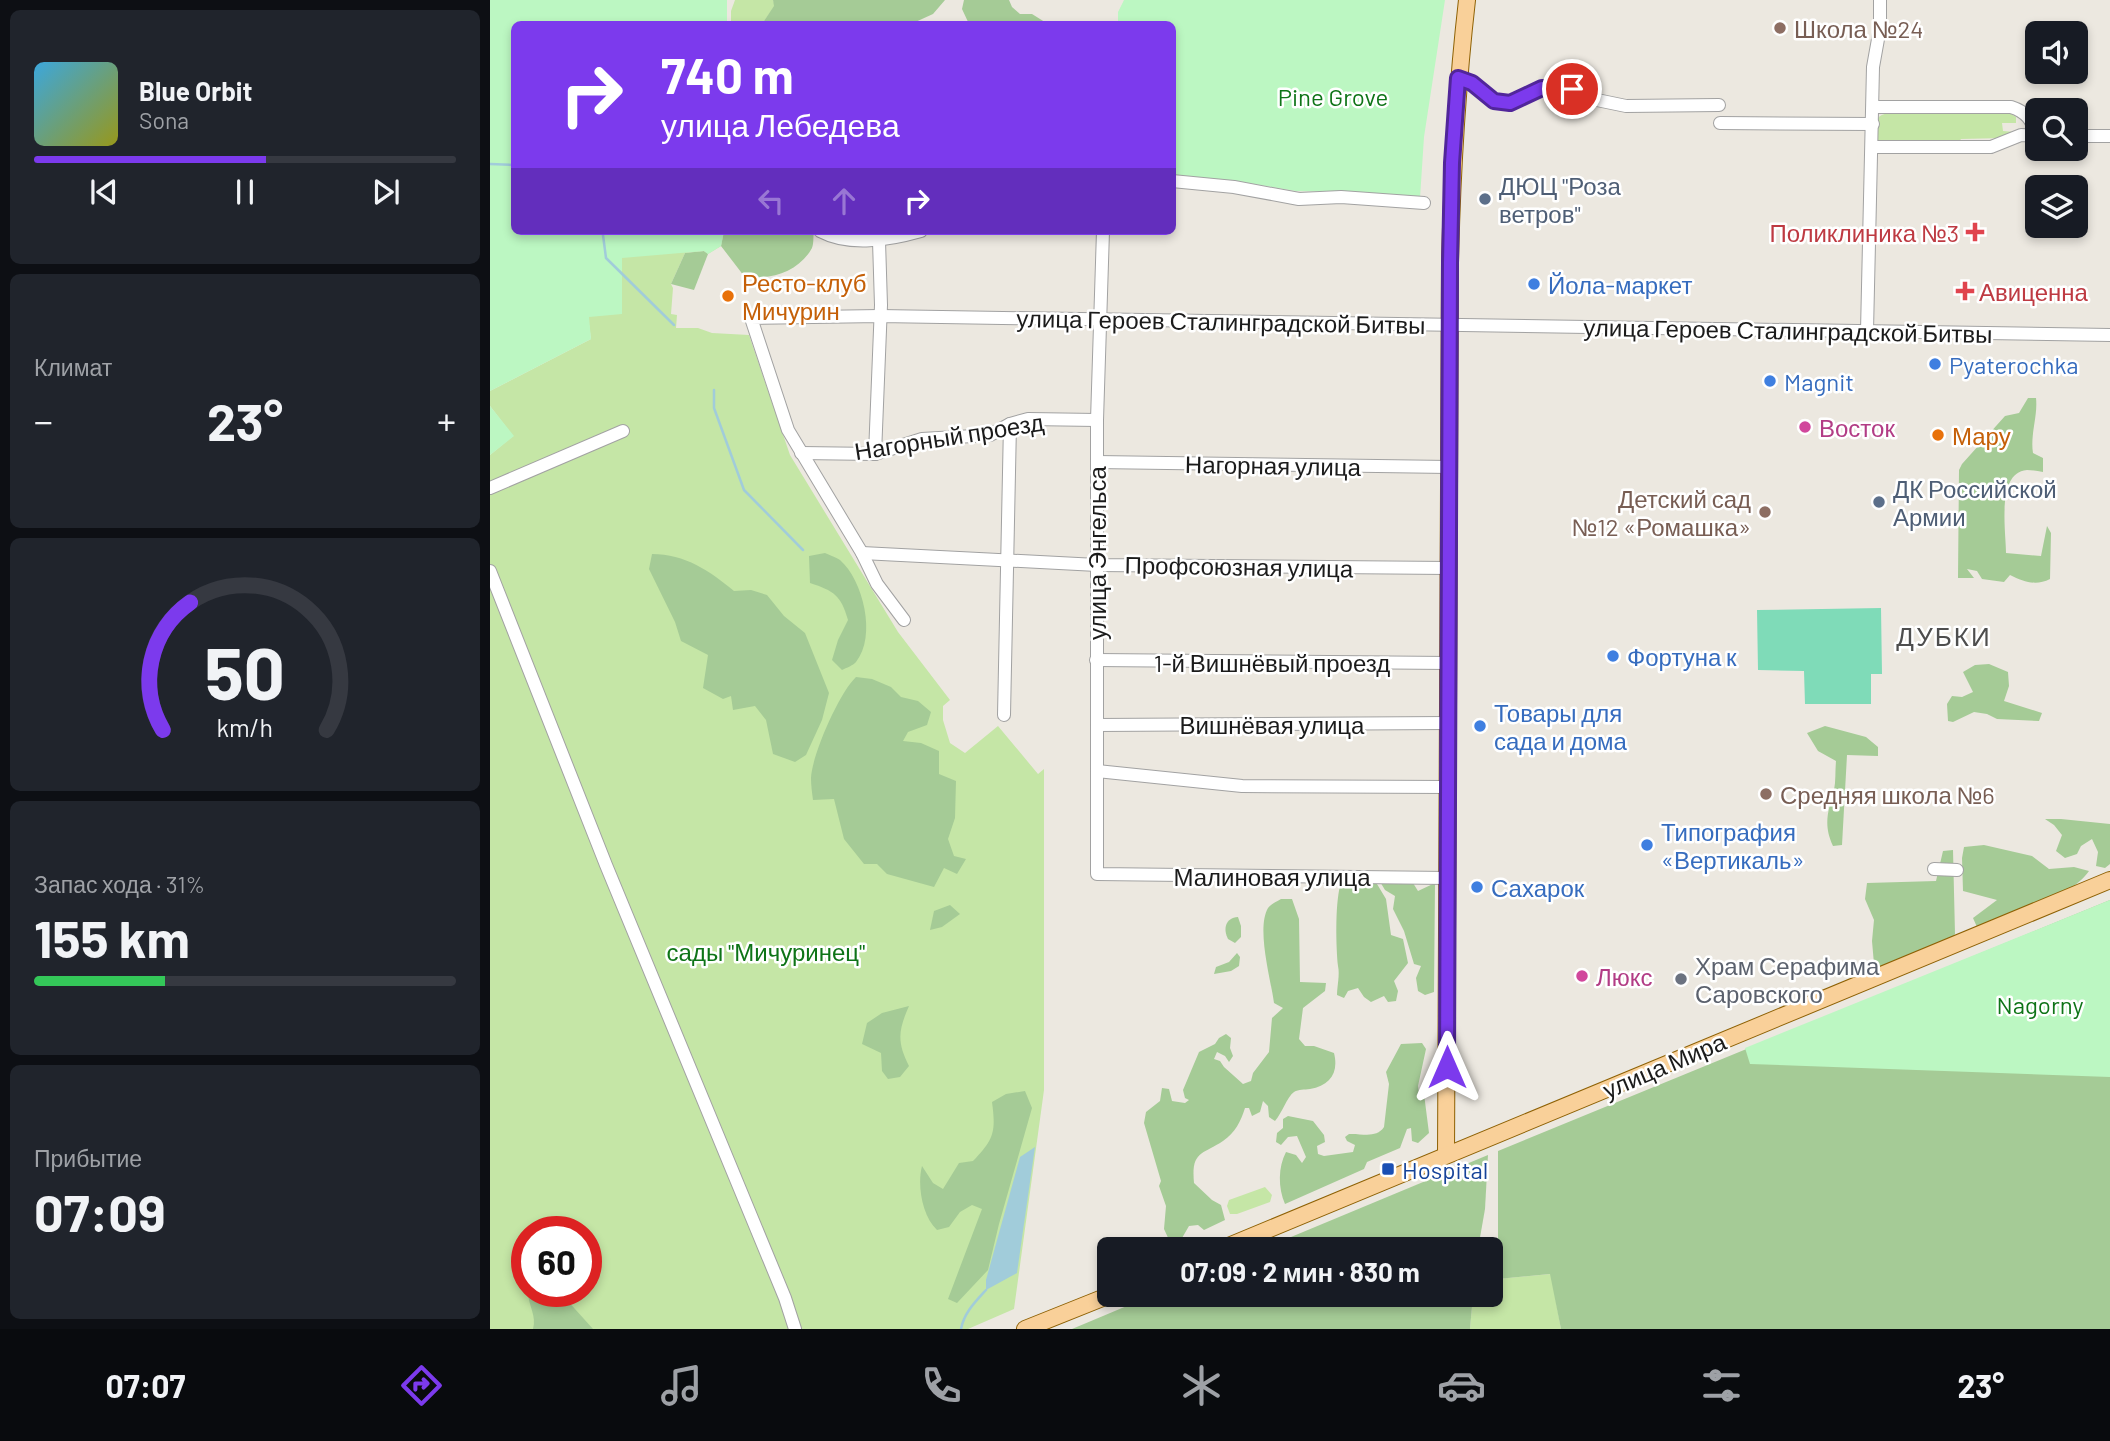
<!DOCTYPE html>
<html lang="ru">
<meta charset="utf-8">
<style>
body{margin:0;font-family:Barlow,sans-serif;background:#20242c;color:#f1f3f6;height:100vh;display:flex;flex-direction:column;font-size:26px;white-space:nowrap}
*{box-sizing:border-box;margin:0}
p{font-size:23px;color:#9ea1a6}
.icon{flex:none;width:38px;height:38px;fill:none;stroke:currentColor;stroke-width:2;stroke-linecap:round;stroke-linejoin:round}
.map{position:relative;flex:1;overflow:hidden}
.details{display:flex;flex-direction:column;gap:10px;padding:10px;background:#0d0f14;width:490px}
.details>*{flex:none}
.top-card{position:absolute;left:21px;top:21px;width:665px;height:214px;border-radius:10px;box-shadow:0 4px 10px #0003;background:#7c3aed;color:#fff;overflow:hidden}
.tools{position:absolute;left:1535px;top:21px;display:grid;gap:14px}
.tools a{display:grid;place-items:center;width:63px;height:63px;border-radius:10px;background:#171b24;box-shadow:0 4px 10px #0003;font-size:35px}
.speed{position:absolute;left:21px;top:1216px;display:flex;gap:14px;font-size:35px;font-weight:700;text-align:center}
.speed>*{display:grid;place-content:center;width:91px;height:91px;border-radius:50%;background:#171b24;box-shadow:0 4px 10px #0003;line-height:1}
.speed .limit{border:10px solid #d22;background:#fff;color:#111}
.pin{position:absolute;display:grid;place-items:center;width:60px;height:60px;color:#fff;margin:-30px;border:4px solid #fff;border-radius:50%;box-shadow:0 2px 7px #0007}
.me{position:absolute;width:77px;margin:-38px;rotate:0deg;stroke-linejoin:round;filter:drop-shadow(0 0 5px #0008)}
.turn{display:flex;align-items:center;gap:24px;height:147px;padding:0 35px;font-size:32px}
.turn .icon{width:91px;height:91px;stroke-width:2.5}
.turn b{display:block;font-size:49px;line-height:60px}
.lanes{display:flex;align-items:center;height:66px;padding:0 35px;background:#0003;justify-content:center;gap:35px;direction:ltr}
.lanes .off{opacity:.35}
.big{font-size:52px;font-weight:700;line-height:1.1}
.details .tile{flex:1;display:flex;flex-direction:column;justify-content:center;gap:10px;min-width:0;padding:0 24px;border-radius:10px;background:#20242c}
.details .dial{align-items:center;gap:0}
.dial svg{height:182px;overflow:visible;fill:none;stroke:#363941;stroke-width:7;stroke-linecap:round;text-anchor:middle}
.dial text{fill:#f1f3f6;stroke:none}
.song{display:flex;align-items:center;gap:21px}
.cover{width:84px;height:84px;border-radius:10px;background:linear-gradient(135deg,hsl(200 70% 55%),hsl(60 70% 35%))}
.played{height:7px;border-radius:4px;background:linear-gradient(90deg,#7c3aed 55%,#363941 55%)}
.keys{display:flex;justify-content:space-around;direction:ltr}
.heat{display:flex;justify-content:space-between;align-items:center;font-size:38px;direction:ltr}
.charge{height:10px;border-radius:5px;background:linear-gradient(90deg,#34c759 31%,#363941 0)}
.trip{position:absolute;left:607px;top:1237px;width:406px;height:70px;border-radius:10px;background:#171b24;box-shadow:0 4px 10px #0003;font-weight:700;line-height:70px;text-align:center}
.menu{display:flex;height:112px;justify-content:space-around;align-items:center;background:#090b0e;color:#9ea1a6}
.menu .icon{width:49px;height:49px}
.menu .current{color:#7c3aed}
.menu b{font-size:32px;color:#f1f3f6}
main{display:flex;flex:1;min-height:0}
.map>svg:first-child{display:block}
.grass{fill:#c5e6a6;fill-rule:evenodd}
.forest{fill:#a5cb96}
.park{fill:#bcf7c2}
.pitch{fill:#7fdbb8}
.water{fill:#a1ccda}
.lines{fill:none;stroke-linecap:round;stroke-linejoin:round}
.stream{stroke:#a1ccda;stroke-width:2.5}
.minor-casing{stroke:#a2a2a2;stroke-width:14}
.major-casing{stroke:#8e6104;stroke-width:18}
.minor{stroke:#fff;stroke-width:12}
.major{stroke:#f9d099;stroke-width:16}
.route-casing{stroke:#51269a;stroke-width:18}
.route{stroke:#7c3aed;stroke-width:12}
.education-dot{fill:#8d6e63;stroke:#fff;stroke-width:2.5}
.service-dot{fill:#5c6f8a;stroke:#fff;stroke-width:2.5}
.health-dot{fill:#e0444e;stroke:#fff;stroke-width:2.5}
.shop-dot{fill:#3f7fe0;stroke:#fff;stroke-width:2.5}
.food-dot{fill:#e8710a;stroke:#fff;stroke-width:2.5}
.hotel-dot{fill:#d1479c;stroke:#fff;stroke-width:2.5}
.worship-dot{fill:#6b7280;stroke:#fff;stroke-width:2.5}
.transit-dot{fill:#1a4fb4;stroke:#fff;stroke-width:2.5}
.labels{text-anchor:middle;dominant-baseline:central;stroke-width:5;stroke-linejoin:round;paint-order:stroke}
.education-label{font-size:24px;fill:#785e54;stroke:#fff;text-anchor:start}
.park-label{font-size:24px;fill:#0e7417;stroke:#fff}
.service-label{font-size:24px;fill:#4e5e75;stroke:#fff;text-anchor:start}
.health-label{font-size:24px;fill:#be3a42;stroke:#fff;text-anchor:end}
.food-label{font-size:24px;fill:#c56008;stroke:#fff;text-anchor:start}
.shop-label{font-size:24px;fill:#366cbe;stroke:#fff;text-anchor:start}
.street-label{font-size:24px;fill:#1b1b1b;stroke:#fff}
.hotel-label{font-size:24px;fill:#b23c85;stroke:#fff;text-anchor:start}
.worship-label{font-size:24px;fill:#5b616d;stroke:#fff;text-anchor:start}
.transit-label{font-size:24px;fill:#164399;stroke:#fff;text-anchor:start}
.neighbourhood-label{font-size:26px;letter-spacing:2px;fill:#4e4e4e;stroke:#fff}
</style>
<main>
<section class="details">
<div class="tile">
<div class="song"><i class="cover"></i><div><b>Blue Orbit</b><p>Sona</p></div></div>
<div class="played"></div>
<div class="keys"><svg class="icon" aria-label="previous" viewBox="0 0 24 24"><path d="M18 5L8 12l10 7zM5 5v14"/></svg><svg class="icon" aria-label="pause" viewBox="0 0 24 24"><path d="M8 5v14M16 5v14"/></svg><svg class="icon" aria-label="next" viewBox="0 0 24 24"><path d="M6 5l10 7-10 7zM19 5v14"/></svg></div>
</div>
<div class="tile"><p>Климат</p>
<div class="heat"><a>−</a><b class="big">23°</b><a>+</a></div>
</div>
<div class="tile dial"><svg viewBox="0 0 100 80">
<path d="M14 69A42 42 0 1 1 86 69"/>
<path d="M14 69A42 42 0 0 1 26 13" stroke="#7c3aed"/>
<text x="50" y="56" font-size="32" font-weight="700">50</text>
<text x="50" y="72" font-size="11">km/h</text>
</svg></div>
<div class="tile"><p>Запас хода · 31%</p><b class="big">155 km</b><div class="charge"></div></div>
<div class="tile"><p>Прибытие</p><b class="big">07:09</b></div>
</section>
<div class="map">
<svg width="1620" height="1329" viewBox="0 0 1620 1329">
<rect width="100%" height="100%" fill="#ece8e0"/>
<g class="grass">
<polygon points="245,0 283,0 285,6 272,24 241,24 241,11"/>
<path d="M1398,113l123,1 5,3v6h-14l1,8 12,1 -12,6 -42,1 -4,6h-74l-7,-7c0,-13 -3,-22 12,-25z"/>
<path d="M131,231h103l-3,15 -13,8 -4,-3 -19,2 -14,31 2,4 -2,26 6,1 -1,13h22l14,5 37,2 41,120 108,177 52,68 -7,6v14l7,23 15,10 33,-27 40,48 6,-5v321l-30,219 -46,20h-478v-874l23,-19 -23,-30v-15l101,-52 -3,-22zM37,1232h59v60h-59z"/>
<polygon points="775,1187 782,1195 780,1202 747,1214 740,1214 737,1206 739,1200"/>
<polygon points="1001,1262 1008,1262 1008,1279 1061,1274 1071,1329 980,1329 983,1295 1001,1295"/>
</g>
<g class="forest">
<polygon points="283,0 455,0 443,14 421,24 272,24 284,6"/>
<polygon points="474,0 519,0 522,7 530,14 542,14 558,24 479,24 472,9"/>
<path d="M234,231h90c-1,5 0,12 -2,17 -13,24 -43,33 -68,28l-23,-30z"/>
<polygon points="214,251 218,254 204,290 181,284 195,253"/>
<path d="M1538,398h8c2,18 -6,37 -3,55l10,5v14c-5,-1 -11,-2 -16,-2 -31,2 -21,62 -21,83l35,3 6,-30 4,7 -1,46c-14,7 -26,3 -40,-4l-6,7 -22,-3 -5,-8 -10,-2 7,9h-16l1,-108 3,-6 43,-48 14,-3z"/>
<path d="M335,553c4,2 11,4 15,7 23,20 37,76 16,102 -2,3 -10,6 -14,8l-10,-10 6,-20 10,-20c-7,-25 -14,-29 -38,-37l-1,-27z"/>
<path d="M162,554c33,0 58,17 82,37l17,-1 16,5 17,21 21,17 24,60 -7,27 -16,35 -11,7 -22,-8 -7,-34 -11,-14 -22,4 -2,-14 -8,3 -20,-11 5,-33 -27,-14 -6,-19 -26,-53z"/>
<polygon points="1499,664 1518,672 1519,686 1514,701 1552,713 1549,721 1507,719 1497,714 1484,712 1463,722 1458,721 1457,704 1462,696 1472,697 1483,692 1473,672 1485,665"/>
<path d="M366,677l16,2 19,8 10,10 17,4 13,11 -4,13 -19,7 -5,9 18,2 18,8v23l17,7 -1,37 -7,21 6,17 12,3 -9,15 -13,-6 -10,19 -47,-13 -10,-10h-13l-20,-25 -10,-40 -21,1c-1,-7 -2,-15 -2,-22 1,-23 28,-85 45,-101z"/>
<path d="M1335,726l41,11 12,10v9l-31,-1 -5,90 -9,1c-10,-21 -5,-35 1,-56 2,-9 1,-19 2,-29l-18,-10 -11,-18z"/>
<polygon points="1555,819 1571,819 1620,824 1620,864 1615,868 1606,866 1608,852 1602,839 1591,846 1587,854 1575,858 1566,851 1572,835 1564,825"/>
<path d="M1494,845l48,11 17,13 25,-2 15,4c-19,28 -80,43 -112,56l-4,-9 24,-18 -34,-9 -1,-33 2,-11z"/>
<polygon points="1463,850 1465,934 1454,948 1389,972 1384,964 1382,941 1384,920 1375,899 1377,883 1446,881 1453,851"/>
<polygon points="889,880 923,883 928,891 945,883 944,992 935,995 928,991 926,978 931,966 924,964 914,931 903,909 905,896 895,890"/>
<path d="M857,881h16l14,3 9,15 5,36 12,4 5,24 -14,18 4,10 -2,10 -8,1 -4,-6 -13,6 -7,-5 -6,-9 -10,3 -4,7 -7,-3c0,-9 3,-20 1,-29 -2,-19 -3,-60 2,-80z"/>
<path d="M791,899h11l7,20 1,63 26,1 -1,8 -22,17 -4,31 6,7h9l20,7c5,20 -4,32 -24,36 -6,1 -11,0 -16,3 -7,5 -12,21 -19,29l-6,-4 -1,-11 -5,-5 -3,11 -8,4 -3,-8h-4c-4,13 -10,25 -22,33 -21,14 -32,10 -29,42l18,17 9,5 4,15 -21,10 -6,-5 -9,1 -7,12 -12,4 -6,-13 2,-23 -7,-20 2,-5 -17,-58 2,-11 14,-11 2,-13 7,1 3,12 13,2 4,-3 -4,-2 -2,-8 16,-38 16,-8 4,-6 7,-4 5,4 -1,10 3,8 -4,6 -4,-6 -8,-4 -3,7 6,2 4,6 19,17 8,-3 2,-8 16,-21 3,-34 11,-10 -9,-5c-3,-23 -18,-74 -6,-95 3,-4 8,-6 13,-9z"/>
<polygon points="1620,900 1620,1329 1071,1329 1060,1274 1008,1279 1008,1151"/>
<polygon points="460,905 470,914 452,927 440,930 444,911"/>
<path d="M748,917l3,9v11l-6,6 -7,-4c-5,-10 -3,-21 10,-22z"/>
<polygon points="747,953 750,957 749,966 741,971 724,974 726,967 739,962"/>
<path d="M419,1006c-11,25 -12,36 0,60l-9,11 -12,2 -6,-8 -1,-18 -19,-9 5,-21 15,-10z"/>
<path d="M932,1043l4,6 -8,37 1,8h5l5,39 -11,10 -6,-2 -1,-13 -4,1 -7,19 -33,14 -3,7 -79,35c-7,-16 -7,-37 1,-52l10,3 6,8 4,-6 -9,-21 -9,1 -7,8 -5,-3 1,-9 6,-5v-9l5,-3 25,5 11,14 1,7 -8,4 1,8 6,2 29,-4 2,-7 -8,-4 -2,-4 4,-3c12,-1 27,5 35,-7l5,-43 -3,-12 15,-28z"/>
<path d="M535,1091l7,17 -33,116 -11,46 -31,33 -9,-4 34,-90 -10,-4 -12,7 -11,15 -12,3c-15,-14 -20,-45 -15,-64l11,17 10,6 16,-26 14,-2c21,-22 23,-29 19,-59l14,-8z"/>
<polygon points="998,1155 995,1209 988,1249 772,1249"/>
<path d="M38,1292h27l11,7 27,30h-60c4,-13 -5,-24 -5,-37z"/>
<polygon points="663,1295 983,1295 980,1329 582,1329"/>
</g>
<g class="park">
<polygon points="0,0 237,0 237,24 24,24 24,231 234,231 231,246 218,254 214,251 132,258 132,314 99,317 101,339 0,391"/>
<polygon points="634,0 955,0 934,137 930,198 857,192 806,191 746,181 683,177 682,24 628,24 628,12"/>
<polygon points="0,406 24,436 0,455"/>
<polygon points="1620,900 1620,1077 1260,1064 1255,1048"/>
</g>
<polygon class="pitch" points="1391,608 1392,674 1381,674 1381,704 1315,704 1314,671 1268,670 1267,610"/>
<polygon class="water" points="545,1147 527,1273 496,1290 496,1280 530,1157"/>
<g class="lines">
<g class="stream">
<polyline points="0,164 24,165"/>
<polyline points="113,235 116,258 184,325"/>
<polyline points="224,390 224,408 254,490 313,550"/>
<path d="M471,1329c3,-16 14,-27 25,-39"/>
</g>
<defs>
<g id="minor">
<polyline points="968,78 982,83 1004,101 1020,103 1052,88 1081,89 1107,100 1136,106 1229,105"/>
<path d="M1383,107h138c16,5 20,13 26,27"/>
<polyline points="1230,123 1383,124"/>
<polyline points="1586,136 1620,136"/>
<polyline points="1382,147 1501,147 1531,135 1547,136"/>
<polyline points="682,181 744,187 809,199 851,197 934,203"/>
<path d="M330,231c30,16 69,9 101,0"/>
<polyline points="613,231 607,420 607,874 957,878"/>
<polyline points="1377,331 1383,67 1390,28 1390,0"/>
<polyline points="311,453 385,454 432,439 500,435 520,424 538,419 607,420"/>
<polyline points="385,454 391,305 389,241"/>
<polyline points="607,462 959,467"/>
<polyline points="0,488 133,431"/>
<polyline points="372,553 607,565 959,568"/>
<polyline points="0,571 116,865 295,1298 305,1329"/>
<polyline points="414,620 387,584 372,553 298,430 261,318 390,316 1620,335"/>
<polyline points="606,660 959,663"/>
<polyline points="514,715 520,424"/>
<polyline points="607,725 958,723"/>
<polyline points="607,771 752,786 958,787"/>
<polyline points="1444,869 1467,870"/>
</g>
<g id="major">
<path d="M956,1155l4,-892c2,-88 7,-175 17,-263"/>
<polyline points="729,1250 1620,880"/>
<polyline points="535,1329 620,1295"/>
</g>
</defs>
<use href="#minor" class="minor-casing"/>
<use href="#major" class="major-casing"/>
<use href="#minor" class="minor"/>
<use href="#major" class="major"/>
</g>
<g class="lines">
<defs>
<polyline id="route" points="957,1067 960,263 962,163 968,78 982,83 1004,101 1020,103 1052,88 1082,89"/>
</defs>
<use href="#route" class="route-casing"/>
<use href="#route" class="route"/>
</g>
<g class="education-dot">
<circle cx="1290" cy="28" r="7"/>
<circle cx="1275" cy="512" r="7"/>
<circle cx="1276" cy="794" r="7"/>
</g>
<g class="service-dot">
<circle cx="995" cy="199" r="7"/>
<circle cx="1389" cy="502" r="7"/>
</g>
<g class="health-dot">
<path d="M1481.5 221.5h7v7h7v7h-7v7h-7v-7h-7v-7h7z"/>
<path d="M1471.5 280.5h7v7h7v7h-7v7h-7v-7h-7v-7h7z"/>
</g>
<g class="shop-dot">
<circle cx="1044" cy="284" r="7"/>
<circle cx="1445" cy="364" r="7"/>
<circle cx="1280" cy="381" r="7"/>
<circle cx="1123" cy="656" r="7"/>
<circle cx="990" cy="726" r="7"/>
<circle cx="1157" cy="845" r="7"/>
<circle cx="987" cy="887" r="7"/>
</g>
<g class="food-dot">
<circle cx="238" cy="296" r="7"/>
<circle cx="1448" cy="435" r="7"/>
</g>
<g class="hotel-dot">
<circle cx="1315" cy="427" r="7"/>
<circle cx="1092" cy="976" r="7"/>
</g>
<circle class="worship-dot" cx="1191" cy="979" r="7"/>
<rect class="transit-dot" x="891" y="1162" width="14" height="14" rx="3.5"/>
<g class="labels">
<g class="education-label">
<text x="1304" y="28">Школа №24</text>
<text x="1261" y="498" text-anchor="end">Детский сад<tspan x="1261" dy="28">№12 «Ромашка»</tspan></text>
<text x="1290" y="794">Средняя школа №6</text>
</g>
<g class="park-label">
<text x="843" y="96">Pine Grove</text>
<text x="276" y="951">сады "Мичуринец"</text>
<text x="1550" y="1004">Nagorny</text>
</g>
<g class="service-label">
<text x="1009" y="185">ДЮЦ "Роза<tspan x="1009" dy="28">ветров"</tspan></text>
<text x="1403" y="488">ДК Российской<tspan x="1403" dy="28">Армии</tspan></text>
</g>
<g class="health-label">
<text x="1469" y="232">Поликлиника №3</text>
<text x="1489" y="291" text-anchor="start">Авиценна</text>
</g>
<g class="food-label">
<text x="252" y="282">Ресто-клуб<tspan x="252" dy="28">Мичурин</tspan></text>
<text x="1462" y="435">Мару</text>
</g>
<g class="shop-label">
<text x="1058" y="284">Йола-маркет</text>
<text x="1459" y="364">Pyaterochka</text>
<text x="1294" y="381">Magnit</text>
<text x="1137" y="656">Фортуна к</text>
<text x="1004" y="712">Товары для<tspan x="1004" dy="28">сада и дома</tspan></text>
<text x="1171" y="831">Типография<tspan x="1171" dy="28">«Вертикаль»</tspan></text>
<text x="1001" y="887">Сахарок</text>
</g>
<g class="street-label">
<text transform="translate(731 321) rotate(1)">улица Героев Сталинградской Битвы</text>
<text transform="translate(1298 330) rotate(1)">улица Героев Сталинградской Битвы</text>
<text transform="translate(459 436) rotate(-9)">Нагорный проезд</text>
<text transform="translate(783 465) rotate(1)">Нагорная улица</text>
<text transform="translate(606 553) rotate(-90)">улица Энгельса</text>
<text transform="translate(749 566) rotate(1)">Профсоюзная улица</text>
<text x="782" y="662">1-й Вишнёвый проезд</text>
<text x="782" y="724">Вишнёвая улица</text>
<text x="782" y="876">Малиновая улица</text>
<text transform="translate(1174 1065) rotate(-23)">улица Мира</text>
</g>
<g class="hotel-label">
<text x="1329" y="427">Восток</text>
<text x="1106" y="976">Люкс</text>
</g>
<g class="worship-label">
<text x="1205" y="965">Храм Серафима<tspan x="1205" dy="28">Саровского</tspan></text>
</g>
<g class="transit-label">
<text x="912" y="1169">Hospital</text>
</g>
<g class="neighbourhood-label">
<text x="1454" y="635">ДУБКИ</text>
</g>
</g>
</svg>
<div class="tools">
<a><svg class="icon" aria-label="sound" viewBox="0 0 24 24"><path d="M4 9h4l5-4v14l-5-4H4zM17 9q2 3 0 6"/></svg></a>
<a><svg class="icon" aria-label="search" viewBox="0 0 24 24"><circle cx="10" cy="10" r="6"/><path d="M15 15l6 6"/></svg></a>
<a><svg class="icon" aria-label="layers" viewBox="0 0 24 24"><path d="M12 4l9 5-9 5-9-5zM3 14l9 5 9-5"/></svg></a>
</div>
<div class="speed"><div class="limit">60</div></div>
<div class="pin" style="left:1082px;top:89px;background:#d93025"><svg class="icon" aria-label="arrive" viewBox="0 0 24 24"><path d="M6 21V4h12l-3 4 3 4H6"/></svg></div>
<svg class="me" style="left:957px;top:1067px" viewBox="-20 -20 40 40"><path d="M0-17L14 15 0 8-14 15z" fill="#7c3aed" stroke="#fff" stroke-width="4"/></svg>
<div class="trip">07:09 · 2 мин · 830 m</div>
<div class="top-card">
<div class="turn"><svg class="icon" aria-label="right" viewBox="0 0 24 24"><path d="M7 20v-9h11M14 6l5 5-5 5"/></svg><div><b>740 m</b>улица Лебедева</div></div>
<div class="lanes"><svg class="icon off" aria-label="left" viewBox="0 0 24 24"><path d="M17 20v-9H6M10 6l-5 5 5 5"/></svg><svg class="icon off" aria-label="ahead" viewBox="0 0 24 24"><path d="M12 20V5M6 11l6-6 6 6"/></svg><svg class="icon" aria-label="right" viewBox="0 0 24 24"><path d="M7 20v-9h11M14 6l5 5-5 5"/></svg></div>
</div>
</div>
</main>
<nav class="menu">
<b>07:07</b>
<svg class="icon current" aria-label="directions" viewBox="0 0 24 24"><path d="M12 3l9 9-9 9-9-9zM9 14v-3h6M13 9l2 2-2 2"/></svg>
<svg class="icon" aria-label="music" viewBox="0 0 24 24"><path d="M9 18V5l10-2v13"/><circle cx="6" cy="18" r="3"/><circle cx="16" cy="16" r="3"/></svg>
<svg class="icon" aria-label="phone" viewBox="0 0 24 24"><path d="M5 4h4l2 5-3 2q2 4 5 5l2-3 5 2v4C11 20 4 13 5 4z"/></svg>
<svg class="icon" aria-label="climate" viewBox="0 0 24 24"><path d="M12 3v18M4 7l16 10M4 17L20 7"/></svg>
<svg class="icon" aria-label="car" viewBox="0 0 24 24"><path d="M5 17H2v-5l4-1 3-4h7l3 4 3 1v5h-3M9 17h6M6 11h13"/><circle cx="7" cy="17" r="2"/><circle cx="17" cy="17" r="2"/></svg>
<svg class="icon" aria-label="filters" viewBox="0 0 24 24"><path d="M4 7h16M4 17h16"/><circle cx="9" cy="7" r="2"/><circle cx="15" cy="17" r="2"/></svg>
<b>23°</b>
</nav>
